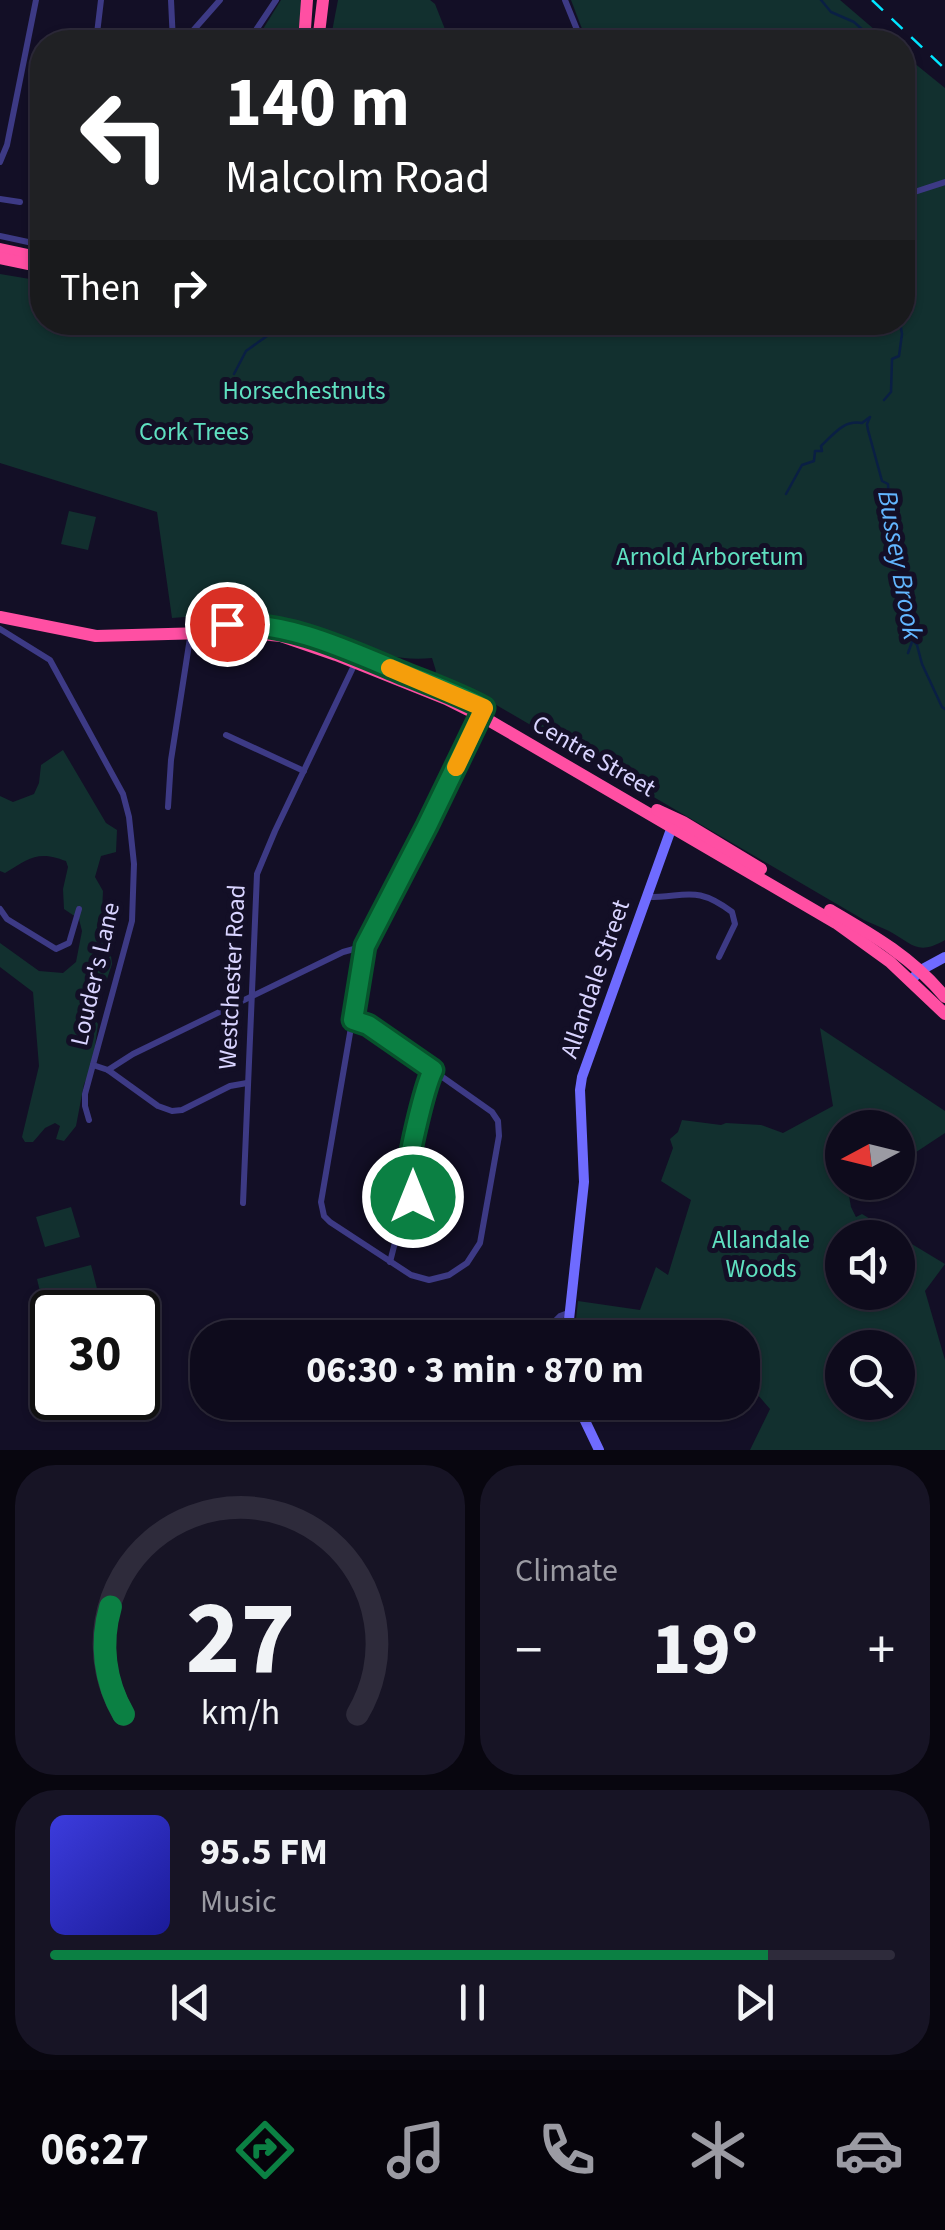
<!DOCTYPE html>
<meta charset="utf-8">
<style>
body{margin:0;font-family:"Source Sans 3",sans-serif;background:#171425;color:#f1f3f6;height:100vh;display:flex;flex-direction:column;font-size:38px;white-space:nowrap}
*{box-sizing:border-box;margin:0}
p{font-size:32px;color:#9b9ba3}
.icon{flex:none;width:55px;height:55px;fill:none;stroke:currentColor;stroke-width:2;stroke-linecap:round;stroke-linejoin:round}
.map{position:relative;height:1450px;overflow:hidden}
.sheet{display:flex;flex-direction:column;gap:15px;padding:15px;background:#08060f;flex:1}
.sheet>*{flex:none}
.banner{position:absolute;left:30px;top:30px;width:885px;height:305px;border-radius:40px;box-shadow:0 2px 8px #0004,0 0 0 2px #2e2b3b;background:#202124;color:#fff;overflow:hidden}
.needle{width:65px;rotate:263deg}
.buttons{position:absolute;left:825px;top:1110px;display:grid;gap:20px}
.buttons a{display:grid;place-items:center;width:90px;height:90px;border-radius:50%;background:#0e0b1c;box-shadow:0 2px 8px #0004,0 0 0 2px #2e2b3b;font-size:50px}
.speed{position:absolute;left:30px;top:1290px;display:flex;gap:20px;font-size:50px;font-weight:700;text-align:center}
.speed>*{display:grid;place-content:center;width:130px;height:130px;border-radius:50%;background:#0e0b1c;box-shadow:0 2px 8px #0004,0 0 0 2px #2e2b3b;line-height:1}
.speed .limit{border:5px solid #111;border-radius:15px;background:#fff;color:#111}
.pin{position:absolute;display:grid;place-items:center;width:85px;height:85px;color:#fff;margin:-42px;border:5px solid #fff;border-radius:50%;box-shadow:0 2px 10px #0007}
.me{position:absolute;width:110px;margin:-55px;rotate:0deg;stroke-linejoin:round;filter:drop-shadow(0 0 8px #0008)}
.turn{display:flex;align-items:center;gap:35px;height:210px;padding:0 30px;font-size:45px}
.turn .icon{width:130px;height:130px;stroke-width:2.5}
.turn b{display:block;font-size:70px;line-height:85px}
.then{display:flex;align-items:center;height:95px;padding:0 30px;background:#0003;gap:20px;font-size:38px}
.big{font-size:75px;font-weight:700;line-height:1.1}
.sheet .tile{flex:1;display:flex;flex-direction:column;justify-content:center;gap:15px;min-width:0;padding:0 35px;border-radius:40px;background:#171425}
.sheet .dial{align-items:center;gap:0}
.dial svg{height:260px;overflow:visible;fill:none;stroke:#2e2b3b;stroke-width:7;stroke-linecap:round;text-anchor:middle}
.dial text{fill:#f1f3f6;stroke:none}
.song{display:flex;align-items:center;gap:30px}
.cover{width:120px;height:120px;border-radius:15px;background:linear-gradient(135deg,hsl(240 70% 55%),hsl(240 70% 35%))}
.played{height:10px;border-radius:5px;background:linear-gradient(90deg,#0b8043 85%,#2e2b3b 85%)}
.keys{display:flex;justify-content:space-around;direction:ltr}
.heat{display:flex;justify-content:space-between;align-items:center;font-size:55px;direction:ltr}
.sheet .tiles{flex:1;display:grid;gap:15px;grid-template-columns:1fr 1fr}
.tile:last-child{grid-column:span 2}
.trip{position:absolute;left:190px;top:1320px;width:570px;height:100px;border-radius:40px;background:#0e0b1c;box-shadow:0 2px 8px #0004,0 0 0 2px #2e2b3b;font-weight:700;line-height:100px;text-align:center}
.tabs{display:flex;height:160px;justify-content:space-around;align-items:center;background:#06040b;color:#9b9ba3}
.tabs .icon{width:70px;height:70px}
.tabs .on{color:#0b8043}
.tabs b{font-size:45px;color:#f1f3f6}
.map>svg:first-child{display:block}
.green{fill:#12302f;fill-rule:evenodd}
.lines{fill:none;stroke-linecap:round;stroke-linejoin:round}
.stream{stroke:#0a1f44;stroke-width:2.5}
.street{stroke:#3d3a85;stroke-width:6}
.secondary{stroke:#6f6bff;stroke-width:10}
.highway{stroke:#ff4fa3;stroke-width:12}
.rail{stroke:#00e5ff;stroke-width:2.5;stroke-dasharray:15 12;stroke-linecap:butt}
.route-casing{stroke:#07532c;stroke-width:25}
.route{stroke:#0b8043;stroke-width:18}
.slow{stroke:#f59e0b;stroke-width:18}
.labels{text-anchor:middle;dominant-baseline:central;stroke-width:10;stroke-linejoin:round;paint-order:stroke}
.park-label{font-size:25px;fill:#5fe0c0;stroke:#130f26}
.street-label{font-size:25px;fill:#d9d4ff;stroke:#130f26}
.water-label{font-size:28px;font-style:italic;fill:#62b6ff;stroke:#130f26}
</style>
<div class="map">
<svg width="945" height="1450" viewBox="0 0 945 1450">
<rect width="100%" height="100%" fill="#130f26"/>
<g class="green">
<polygon points="281,0 302,0 299,42 255,42"/>
<polygon points="338,0 430,0 435,4 450,42 330,42"/>
<polygon points="571,0 840,0 889,42 587,42"/>
<path d="M903,54l42,34v852c-28,16 -32,4 -56,-9 -8,-4 -17,-7 -25,-11l-378,-221 -52,-23 2,-5 -4,-13c-52,5 -80,-18 -127,-34 -42,-14 -90,-9 -133,-6l-15,-106 -157,-49v-189l42,7v41h860z"/>
<polygon points="69,511 96,517 88,550 61,544"/>
<path d="M63,750l43,73 11,7 -1,22 -15,4 -6,21 8,14 -1,21 5,11 5,41 -7,21 -23,9 4,14 12,16 -6,44 -8,16 -8,42 -12,15 -8,-2 4,-13 -5,-3 -10,5 -12,14h-8l-3,-5 17,-71 -6,-74 -33,-25v-24l39,28 24,2 13,-11 6,-31 -3,-12 -15,-10 -1,-20 5,-22 -2,-6c-28,-11 -37,-3 -61,12l-5,-2v-75l13,6 21,-8 5,-11 2,-18z"/>
<path d="M820,1028l125,83v22l-47,31v-36h-56v54l28,1 -21,13 2,11 5,10 6,-3 83,50 -20,27 20,69v90h-195l20,-41 -27,-31 -1,-40 -168,-1 4,-36 62,9 16,-43 12,8 23,-75 -30,-19 12,-33 -3,-9 8,-7 4,-12 39,5 5,-2 35,2 22,8 50,-27zM842,1238h56v54h-56zM842,1348h56v54h-56z"/>
<polygon points="71,1207 80,1237 45,1247 36,1217"/>
<polygon points="91,1265 103,1312 52,1312 52,1342 37,1279"/>
</g>
<g class="lines">
<g class="stream">
<polyline points="821,0 831,12 854,22 876,42"/>
<polyline points="234,374 246,351 267,336"/>
<polyline points="884,400 891,392 892,359 899,356 902,334 900,322"/>
<path d="M786,494l16,-29 12,-4 1,-10h7l-1,-5c13,-12 22,-26 41,-23l8,-6 -3,7 1,6 14,51 6,3 2,35 14,39 2,16 -3,43 2,10 1,6 11,12 5,19 20,43 3,2"/>
<polyline points="908,653 912,642"/>
</g>
<g class="street">
<polyline points="171,0 173,42"/>
<polyline points="565,0 582,42"/>
<polyline points="96,42 101,0"/>
<polyline points="183,42 220,0"/>
<polyline points="248,42 276,0"/>
<polyline points="0,162 7,145 36,0"/>
<polyline points="902,196 945,182"/>
<polyline points="0,199 20,202"/>
<polyline points="0,236 42,245"/>
<polyline points="0,629 50,660 123,794 129,817 134,864 132,921 85,1094 85,1106 89,1120"/>
<polyline points="226,735 304,771"/>
<polyline points="168,807 171,760 192,625"/>
<path d="M648,897c39,0 48,-12 84,15l3,12 -16,33"/>
<polyline points="0,909 7,919 56,949 69,943 79,909"/>
<polyline points="353,1020 368,1025 390,1040 492,1112 498,1121 499,1136 480,1243 467,1263 449,1275 429,1280 411,1275 330,1222 324,1216 321,1202 365,946 436,808 484,708"/>
<polyline points="93,1065 108,1070 158,1106 172,1111 182,1110 230,1086 247,1083"/>
<polyline points="108,1070 133,1054 343,952 365,946"/>
<polyline points="243,1203 257,874 275,831 359,655"/>
<polyline points="402,1214 397,1199 406,1181"/>
<polyline points="390,1262 402,1215 411,1204 413,1197 407,1178 427,1083 433,1070"/>
<polyline points="538,1338 560,1316 568,1313"/>
</g>
<g class="secondary">
<polyline points="911,980 921,970 945,957"/>
<polyline points="567,1338 584,1182 580,1090 582,1077 674,821"/>
<polyline points="576,1402 599,1450"/>
</g>
<g class="highway">
<polyline points="304,42 307,0"/>
<polyline points="318,42 323,0"/>
<polyline points="0,249 42,258"/>
<polyline points="0,258 42,267"/>
<polyline points="0,617 96,636 240,632 281,636 336,655 446,699 490,721 836,923 890,962 945,1014"/>
<polyline points="657,810 683,822 761,869"/>
<path d="M830,910c43,25 83,48 115,87"/>
</g>
<polyline class="rail" points="872,0 945,69"/>
</g>
<g class="lines">
<defs>
<path id="route" d="M227,624c61,-2 116,24 171,47 29,12 59,22 86,37l-57,118 -62,120 -12,74 15,5 65,45c-8,16 -28,96 -25,112 0,5 3,10 5,15"/>
</defs>
<use href="#route" class="route-casing"/>
<use href="#route" class="route"/>
<polyline class="slow" points="390,668 484,708 456,767"/>
</g>
<g class="labels">
<g class="park-label">
<text x="304" y="391">Horsechestnuts</text>
<text x="194" y="432">Cork Trees</text>
<text x="710" y="557">Arnold Arboretum</text>
<text x="761" y="1240">Allandale<tspan x="761" dy="29">Woods</tspan></text>
</g>
<g class="street-label">
<text transform="translate(594 756) rotate(30)">Centre Street</text>
<text transform="translate(95 974) rotate(-77)">Louder's Lane</text>
<text transform="translate(232 977) rotate(-87)">Westchester Road</text>
<text transform="translate(595 979) rotate(-71)">Allandale Street</text>
</g>
<g class="water-label">
<text transform="translate(900 565) rotate(80)">Bussey Brook</text>
</g>
</g>
</svg>
<div class="buttons">
<a><svg class="needle" viewBox="-14 -14 28 28"><path d="M0-13l5 13h-10z" fill="#e53935"/><path d="M0 13l5-13h-10z" fill="#9b9ba3"/></svg></a>
<a><svg class="icon" aria-label="sound" viewBox="0 0 24 24"><path d="M4 9h4l5-4v14l-5-4H4zM17 9q2 3 0 6"/></svg></a>
<a><svg class="icon" aria-label="search" viewBox="0 0 24 24"><circle cx="10" cy="10" r="6"/><path d="M15 15l6 6"/></svg></a>
</div>
<div class="speed"><div class="limit">30</div></div>
<div class="pin" style="left:227px;top:624px;background:#d93025"><svg class="icon" aria-label="arrive" viewBox="0 0 24 24"><path d="M6 21V4h12l-3 4 3 4H6"/></svg></div>
<svg class="me" style="left:413px;top:1197px" viewBox="-20 -20 40 40"><circle r="17" fill="#0b8043" stroke="#fff" stroke-width="3"/><path d="M0-11L8 9 0 5-8 9z" fill="#fff"/></svg>
<div class="trip">06:30 · 3 min · 870 m</div>
<div class="banner">
<div class="turn"><svg class="icon" aria-label="left" viewBox="0 0 24 24"><path d="M17 20v-9H6M10 6l-5 5 5 5"/></svg><div><b>140 m</b>Malcolm Road</div></div>
<div class="then">Then<svg class="icon" aria-label="right" viewBox="0 0 24 24"><path d="M7 20v-9h11M14 6l5 5-5 5"/></svg></div>
</div>
</div>
<section class="sheet">
<div class="tiles">
<div class="tile dial"><svg viewBox="0 0 100 80">
<path d="M14 69A42 42 0 1 1 86 69"/>
<path d="M14 69A42 42 0 0 1 10 36" stroke="#0b8043"/>
<text x="50" y="56" font-size="32" font-weight="700">27</text>
<text x="50" y="72" font-size="11">km/h</text>
</svg></div>
<div class="tile"><p>Climate</p>
<div class="heat"><a>−</a><b class="big">19°</b><a>+</a></div>
</div>
<div class="tile">
<div class="song"><i class="cover"></i><div><b>95.5 FM</b><p>Music</p></div></div>
<div class="played"></div>
<div class="keys"><svg class="icon" aria-label="previous" viewBox="0 0 24 24"><path d="M18 5L8 12l10 7zM5 5v14"/></svg><svg class="icon" aria-label="pause" viewBox="0 0 24 24"><path d="M8 5v14M16 5v14"/></svg><svg class="icon" aria-label="next" viewBox="0 0 24 24"><path d="M6 5l10 7-10 7zM19 5v14"/></svg></div>
</div>
</div>
</section>
<nav class="tabs">
<b>06:27</b>
<svg class="icon on" aria-label="directions" viewBox="0 0 24 24"><path d="M12 3l9 9-9 9-9-9zM9 14v-3h6M13 9l2 2-2 2"/></svg>
<svg class="icon" aria-label="music" viewBox="0 0 24 24"><path d="M9 18V5l10-2v13"/><circle cx="6" cy="18" r="3"/><circle cx="16" cy="16" r="3"/></svg>
<svg class="icon" aria-label="phone" viewBox="0 0 24 24"><path d="M5 4h4l2 5-3 2q2 4 5 5l2-3 5 2v4C11 20 4 13 5 4z"/></svg>
<svg class="icon" aria-label="climate" viewBox="0 0 24 24"><path d="M12 3v18M4 7l16 10M4 17L20 7"/></svg>
<svg class="icon" aria-label="car" viewBox="0 0 24 24"><path d="M5 17H2v-5l4-1 3-4h7l3 4 3 1v5h-3M9 17h6M6 11h13"/><circle cx="7" cy="17" r="2"/><circle cx="17" cy="17" r="2"/></svg>
</nav>
